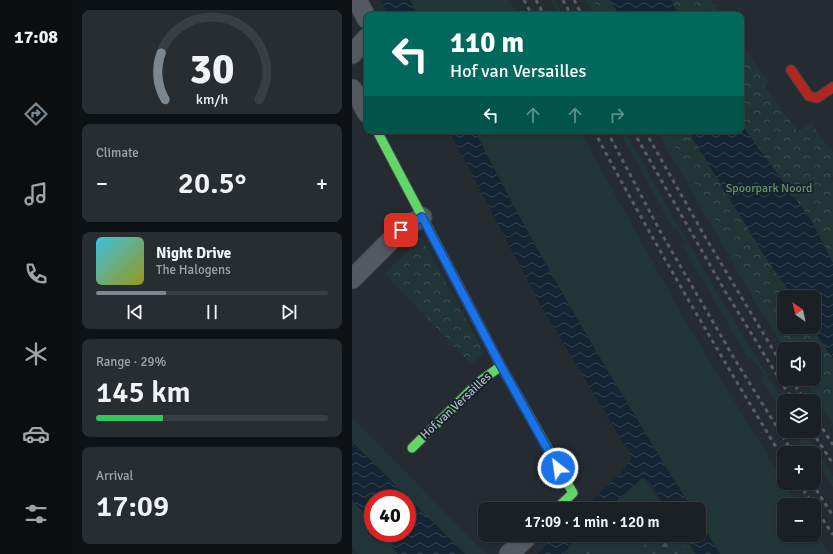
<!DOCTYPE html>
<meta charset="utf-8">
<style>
body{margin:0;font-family:Signika,sans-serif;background:#282d32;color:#f1f3f6;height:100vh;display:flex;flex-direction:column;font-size:15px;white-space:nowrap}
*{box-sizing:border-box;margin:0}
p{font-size:13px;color:#a0a3a7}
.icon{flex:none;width:22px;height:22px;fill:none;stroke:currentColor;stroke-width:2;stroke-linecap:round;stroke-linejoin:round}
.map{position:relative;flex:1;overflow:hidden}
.drawer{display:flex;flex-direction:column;gap:10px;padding:10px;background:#0f1214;width:280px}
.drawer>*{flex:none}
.hud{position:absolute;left:12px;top:12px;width:380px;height:122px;border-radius:8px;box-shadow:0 1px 3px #0004,0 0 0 1px #393e42;background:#00695c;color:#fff;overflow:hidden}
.needle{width:26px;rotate:326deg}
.buttons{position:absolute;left:425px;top:290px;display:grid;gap:8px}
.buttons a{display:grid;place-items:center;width:44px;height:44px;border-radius:8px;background:#1b2025;box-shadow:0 1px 3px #0004,0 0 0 1px #393e42;font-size:20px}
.speed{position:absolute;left:12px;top:490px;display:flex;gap:8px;font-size:20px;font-weight:700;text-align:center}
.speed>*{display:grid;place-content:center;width:52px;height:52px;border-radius:50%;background:#1b2025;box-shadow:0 1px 3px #0004,0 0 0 1px #393e42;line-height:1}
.speed .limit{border:6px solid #d22;background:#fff;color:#111}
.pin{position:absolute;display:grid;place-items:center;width:34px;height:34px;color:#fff;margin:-17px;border-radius:8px;box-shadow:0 2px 6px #0006}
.me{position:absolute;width:44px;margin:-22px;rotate:330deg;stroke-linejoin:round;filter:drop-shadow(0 0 3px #0008)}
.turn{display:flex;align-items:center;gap:14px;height:84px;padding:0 20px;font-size:18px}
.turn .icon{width:52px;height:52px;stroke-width:2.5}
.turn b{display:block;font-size:28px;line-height:34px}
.lanes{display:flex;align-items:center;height:38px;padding:0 20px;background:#0003;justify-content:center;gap:20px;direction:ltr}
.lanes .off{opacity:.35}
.big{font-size:30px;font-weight:600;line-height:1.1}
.drawer .card{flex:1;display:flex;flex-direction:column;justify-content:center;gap:6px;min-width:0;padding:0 14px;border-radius:8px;background:#282d32}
.drawer .dial{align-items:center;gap:0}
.dial svg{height:104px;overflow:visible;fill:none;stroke:#393e42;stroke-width:7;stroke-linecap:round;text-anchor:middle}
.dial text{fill:#f1f3f6;stroke:none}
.song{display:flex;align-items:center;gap:12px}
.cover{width:48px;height:48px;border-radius:6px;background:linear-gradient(135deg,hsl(190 70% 55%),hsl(60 70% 35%))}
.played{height:4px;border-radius:2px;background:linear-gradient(90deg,#7c8691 30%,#393e42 30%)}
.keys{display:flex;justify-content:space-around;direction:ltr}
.heat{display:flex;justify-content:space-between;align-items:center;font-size:22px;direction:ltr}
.charge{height:6px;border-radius:3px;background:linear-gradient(90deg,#34c759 29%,#393e42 0)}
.trip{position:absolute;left:126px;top:502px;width:228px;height:40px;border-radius:8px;background:#1b2025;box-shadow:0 1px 3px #0004,0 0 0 1px #393e42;font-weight:600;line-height:40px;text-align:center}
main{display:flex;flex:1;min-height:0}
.dock{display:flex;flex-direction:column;width:72px;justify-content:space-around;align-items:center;background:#0b0d0f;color:#a0a3a7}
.dock .icon{width:28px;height:28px}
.dock .selected{color:#7c8691}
.dock b{font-size:18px;color:#f1f3f6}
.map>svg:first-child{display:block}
.grass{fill:#213536}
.forest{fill:url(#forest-firs)}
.park{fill:url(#park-crowns);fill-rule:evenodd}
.water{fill:url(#water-waves)}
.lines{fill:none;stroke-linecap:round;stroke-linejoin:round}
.street-casing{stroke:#41474e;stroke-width:21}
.fast-casing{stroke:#41474e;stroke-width:11}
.jam-casing{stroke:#41474e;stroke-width:11}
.street{stroke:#545960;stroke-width:19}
.fast{stroke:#63d668;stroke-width:9}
.jam{stroke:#b3261e;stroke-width:9}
.rail{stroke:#575d63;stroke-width:3;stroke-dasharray:4 4;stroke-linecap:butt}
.route-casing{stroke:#114b97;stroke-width:10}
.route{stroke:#1a73e8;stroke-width:7}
.labels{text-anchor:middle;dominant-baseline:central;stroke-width:4;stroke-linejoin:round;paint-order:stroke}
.park-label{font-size:12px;fill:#64946b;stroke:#18222b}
.street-label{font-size:12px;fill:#acb7c4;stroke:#18222b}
</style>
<main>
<nav class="dock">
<b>17:08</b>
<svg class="icon selected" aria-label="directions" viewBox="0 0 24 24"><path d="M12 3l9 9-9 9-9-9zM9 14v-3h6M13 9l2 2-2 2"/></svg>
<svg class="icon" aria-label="music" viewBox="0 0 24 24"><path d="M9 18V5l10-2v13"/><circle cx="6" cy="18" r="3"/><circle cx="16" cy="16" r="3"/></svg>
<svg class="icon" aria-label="phone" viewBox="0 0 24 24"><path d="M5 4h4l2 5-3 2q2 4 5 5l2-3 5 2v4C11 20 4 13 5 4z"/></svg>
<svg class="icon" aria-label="climate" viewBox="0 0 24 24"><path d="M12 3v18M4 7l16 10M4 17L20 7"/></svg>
<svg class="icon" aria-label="car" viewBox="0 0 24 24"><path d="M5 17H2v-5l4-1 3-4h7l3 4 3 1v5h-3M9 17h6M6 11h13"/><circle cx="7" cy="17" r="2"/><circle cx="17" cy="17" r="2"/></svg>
<svg class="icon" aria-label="filters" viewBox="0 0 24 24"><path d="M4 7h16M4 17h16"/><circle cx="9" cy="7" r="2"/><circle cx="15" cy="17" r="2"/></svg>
</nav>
<section class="drawer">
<div class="card dial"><svg viewBox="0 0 100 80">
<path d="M14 69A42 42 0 1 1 86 69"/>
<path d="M14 69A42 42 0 0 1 11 33" stroke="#7c8691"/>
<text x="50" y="56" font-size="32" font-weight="700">30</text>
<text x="50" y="72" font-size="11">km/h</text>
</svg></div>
<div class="card"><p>Climate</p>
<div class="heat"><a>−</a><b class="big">20.5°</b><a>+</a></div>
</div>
<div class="card">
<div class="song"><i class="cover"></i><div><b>Night Drive</b><p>The Halogens</p></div></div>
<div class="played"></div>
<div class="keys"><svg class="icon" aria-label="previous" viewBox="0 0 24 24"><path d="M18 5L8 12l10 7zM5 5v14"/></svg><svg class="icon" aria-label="pause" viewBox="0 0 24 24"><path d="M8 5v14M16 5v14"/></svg><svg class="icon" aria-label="next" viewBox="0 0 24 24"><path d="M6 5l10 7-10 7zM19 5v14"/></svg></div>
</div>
<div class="card"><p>Range · 29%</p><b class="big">145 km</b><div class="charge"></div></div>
<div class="card"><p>Arrival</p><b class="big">17:09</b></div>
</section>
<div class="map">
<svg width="481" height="554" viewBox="0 0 481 554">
<defs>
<pattern id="forest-firs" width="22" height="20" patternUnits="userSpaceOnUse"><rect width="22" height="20" fill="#213536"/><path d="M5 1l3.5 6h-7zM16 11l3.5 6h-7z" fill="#3f5051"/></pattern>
<pattern id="park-crowns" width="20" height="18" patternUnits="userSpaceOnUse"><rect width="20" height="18" fill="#213536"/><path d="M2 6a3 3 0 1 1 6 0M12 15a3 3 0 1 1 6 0" fill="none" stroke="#3f5051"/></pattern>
<pattern id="water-waves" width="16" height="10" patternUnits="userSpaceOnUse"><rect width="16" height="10" fill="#152433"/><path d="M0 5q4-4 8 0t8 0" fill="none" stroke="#34424f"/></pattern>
</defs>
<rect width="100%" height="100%" fill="#242b31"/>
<g class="grass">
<polygon points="58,0 158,0 166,15 66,15"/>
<polygon points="198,0 203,0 211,15 206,15"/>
<polygon points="234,0 258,0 267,15 242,15"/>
<path d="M123,131h105l106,191 112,183h-14v30h30v-5l16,24h-110l-21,-34v-11h-7c-76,-123 -152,-248 -217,-378z"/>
<path d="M267,131h6c51,92 103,182 159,270v15l-23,-38 3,-2 -12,-18 -3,2 -67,-115 3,-2 -9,-15 -3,1z"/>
<polygon points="305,131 336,131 432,297 432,327 481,359 481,425 451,379 462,379 462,349 432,349 392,283"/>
<polygon points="0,417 134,554 113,554 0,442"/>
<polygon points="441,431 452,431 481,476 481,488 467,466 464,468 462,464 462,453 455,453"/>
<polygon points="289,479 293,479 313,509 255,509"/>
<polygon points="0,500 21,523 21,533 29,533 46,554 6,554 0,545"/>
<polygon points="225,535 331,535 343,554 212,554"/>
</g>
<g class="forest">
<polygon points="298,494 308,509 290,509 289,504"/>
<polygon points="292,535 325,535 338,554 293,554"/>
<polygon points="233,543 249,554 224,554"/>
</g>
<g class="park">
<polygon points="241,0 359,0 370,15 249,15"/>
<path d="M389,43l27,38 -4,5 34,46 13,-9 22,30v23l-3,2 3,4v231l-22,-34h3v-30h-22l-38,-60 -88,-158h75zM432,297h30v30h-30z"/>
<polygon points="69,237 132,352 119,364 33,274"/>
</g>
<g class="water">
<polygon points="28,0 58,0 66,15 36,15"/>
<polygon points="258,0 319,0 327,15 267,15"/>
<polygon points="389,124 459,220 481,263 481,359 459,327 462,327 462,297 440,297 412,255 336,131 389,131"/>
<path d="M97,131h26c65,130 141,255 217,378h-25l-18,-28 -4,-2h-4l-34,30h-24l39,-37 9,-13 -2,-7 -89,-148z"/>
<polygon points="0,442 113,554 46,554 29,533 55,533 55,499 21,499 21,523 0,500"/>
<polygon points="347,520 368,554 344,554 332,535 347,535"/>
<polygon points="204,535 225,535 212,554 185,554"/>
</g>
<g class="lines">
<defs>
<g id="street">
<polyline points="5,0 15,19"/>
<polyline points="0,54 15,38"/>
<polyline points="0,89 7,98 15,113"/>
<polyline points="0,279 49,230 70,217"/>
<polyline points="157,554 177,535"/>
</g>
<g id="fast">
<polyline points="25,131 149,366 221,493 204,509"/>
<polyline points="60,448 127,382 149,366"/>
</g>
<polyline id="jam" points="439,70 457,96 465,98 481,87"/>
</defs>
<use href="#street" class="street-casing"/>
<use href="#fast" class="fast-casing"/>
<use href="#jam" class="jam-casing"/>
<use href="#street" class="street"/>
<use href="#fast" class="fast"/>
<use href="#jam" class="jam"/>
<g class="rail">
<polyline points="172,0 180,15"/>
<polyline points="184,0 192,15"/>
<polyline points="211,0 219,15"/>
<polyline points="222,0 230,15"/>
<path d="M242,131c60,112 124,221 190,329"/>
<polyline points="255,131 308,231 382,358 441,453"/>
<polyline points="281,131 373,291 441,401"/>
<polyline points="293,131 352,235 432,368"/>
<polyline points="439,379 453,401"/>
<polyline points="462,415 481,445"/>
<polyline points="460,431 481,464"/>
<polyline points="447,483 461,505"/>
<polyline points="460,483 481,516"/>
<polyline points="462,506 481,535"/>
</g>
</g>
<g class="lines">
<defs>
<polyline id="route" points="49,230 70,217 149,366 206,468"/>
</defs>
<use href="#route" class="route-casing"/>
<use href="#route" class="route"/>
</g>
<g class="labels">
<g class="park-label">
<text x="417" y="188">Spoorpark Noord</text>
</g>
<g class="street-label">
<text transform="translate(104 406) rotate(-43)">Hof van Versailles</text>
</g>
</g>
</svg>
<div class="buttons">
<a><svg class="needle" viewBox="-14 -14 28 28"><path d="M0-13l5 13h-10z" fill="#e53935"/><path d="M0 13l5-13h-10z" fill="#a0a3a7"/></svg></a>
<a><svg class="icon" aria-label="sound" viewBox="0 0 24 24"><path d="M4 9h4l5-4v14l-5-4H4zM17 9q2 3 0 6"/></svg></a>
<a><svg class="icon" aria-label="layers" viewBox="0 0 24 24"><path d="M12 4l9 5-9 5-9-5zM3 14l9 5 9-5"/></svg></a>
<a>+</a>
<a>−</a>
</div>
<div class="speed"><div class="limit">40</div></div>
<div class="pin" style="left:49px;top:230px;background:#d93025"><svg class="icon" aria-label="arrive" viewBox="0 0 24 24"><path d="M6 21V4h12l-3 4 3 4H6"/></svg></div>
<svg class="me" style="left:206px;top:468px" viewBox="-20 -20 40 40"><circle r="17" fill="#1a73e8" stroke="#fff" stroke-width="3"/><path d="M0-11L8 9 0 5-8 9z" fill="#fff"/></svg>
<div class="trip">17:09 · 1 min · 120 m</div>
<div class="hud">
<div class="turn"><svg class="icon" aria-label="left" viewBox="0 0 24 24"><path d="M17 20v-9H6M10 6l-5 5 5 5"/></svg><div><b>110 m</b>Hof van Versailles</div></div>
<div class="lanes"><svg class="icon" aria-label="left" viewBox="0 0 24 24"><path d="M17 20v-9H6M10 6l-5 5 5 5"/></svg><svg class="icon off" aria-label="ahead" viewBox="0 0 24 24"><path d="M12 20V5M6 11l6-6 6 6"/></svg><svg class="icon off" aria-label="ahead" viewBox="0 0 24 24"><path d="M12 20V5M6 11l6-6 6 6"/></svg><svg class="icon off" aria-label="right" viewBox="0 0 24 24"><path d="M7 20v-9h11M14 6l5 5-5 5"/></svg></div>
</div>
</div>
</main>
